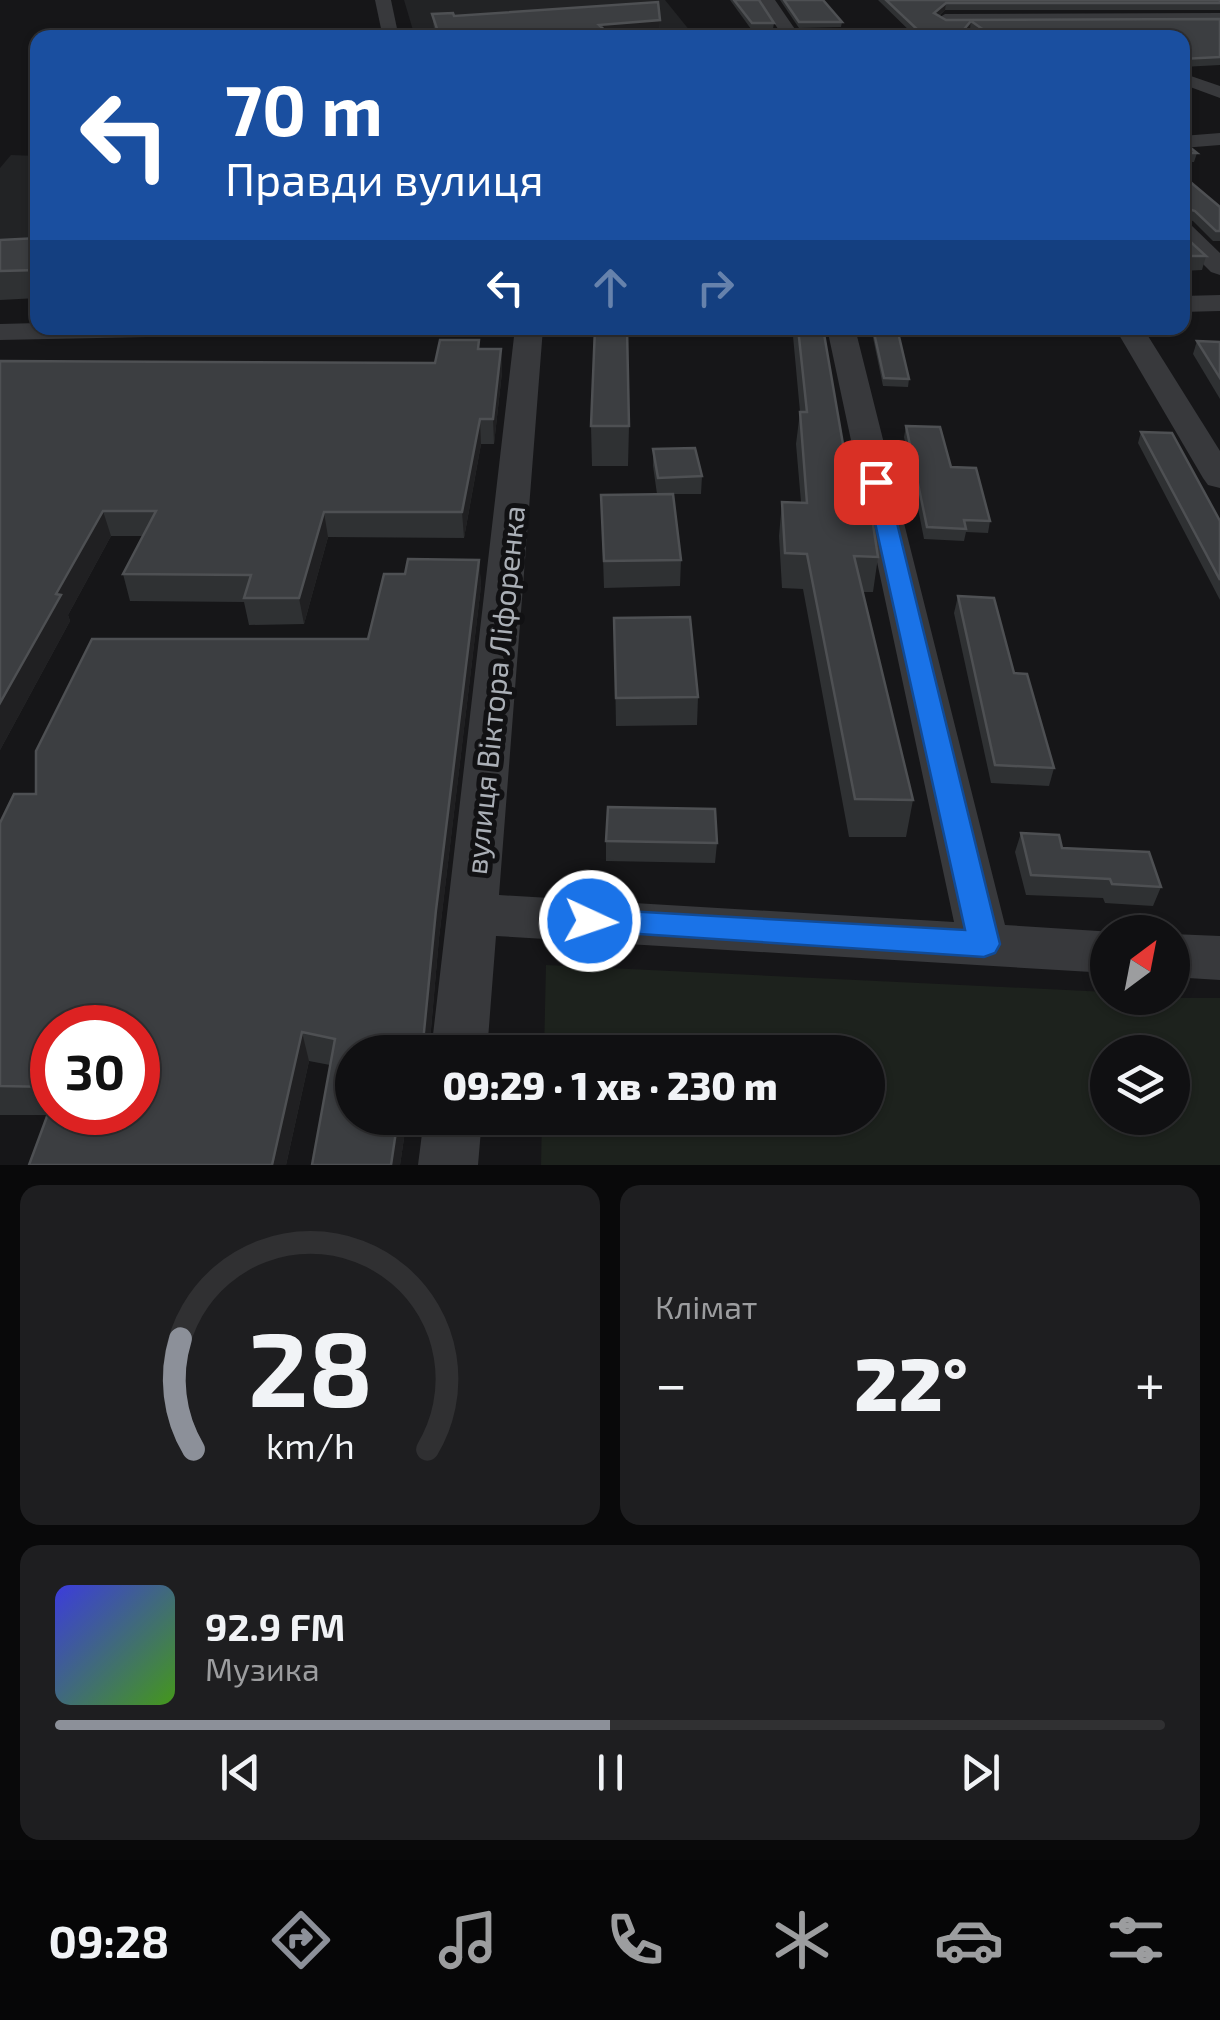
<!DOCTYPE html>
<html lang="uk">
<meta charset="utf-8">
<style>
body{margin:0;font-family:"Exo 2",sans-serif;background:#1e1e20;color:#f1f3f6;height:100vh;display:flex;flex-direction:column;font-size:38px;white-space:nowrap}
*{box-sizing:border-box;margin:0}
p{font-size:32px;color:#9c9d9f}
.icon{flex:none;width:55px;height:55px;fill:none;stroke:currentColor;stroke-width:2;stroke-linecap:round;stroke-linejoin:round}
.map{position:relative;height:1165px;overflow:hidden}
.details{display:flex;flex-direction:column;gap:20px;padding:20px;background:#09090a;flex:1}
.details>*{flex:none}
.guide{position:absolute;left:30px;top:30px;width:1160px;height:305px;border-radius:20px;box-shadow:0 2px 8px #0004,0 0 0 2px #303032;background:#1a4fa0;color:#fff;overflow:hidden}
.needle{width:65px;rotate:32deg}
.fabs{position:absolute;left:1090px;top:915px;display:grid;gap:20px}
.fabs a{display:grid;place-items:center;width:100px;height:100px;border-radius:50%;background:#101012;box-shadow:0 2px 8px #0004,0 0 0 2px #303032;font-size:50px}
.speed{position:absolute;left:30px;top:1005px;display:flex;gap:20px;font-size:50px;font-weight:700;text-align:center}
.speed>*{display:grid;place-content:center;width:130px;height:130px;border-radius:50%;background:#101012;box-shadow:0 2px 8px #0004,0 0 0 2px #303032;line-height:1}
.speed .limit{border:15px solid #d22;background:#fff;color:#111}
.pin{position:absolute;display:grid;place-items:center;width:85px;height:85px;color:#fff;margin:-42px;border-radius:20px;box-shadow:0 5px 15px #0006}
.me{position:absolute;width:110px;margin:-55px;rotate:93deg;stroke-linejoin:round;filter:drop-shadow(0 0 8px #0008)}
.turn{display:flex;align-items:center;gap:35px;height:210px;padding:0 30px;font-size:45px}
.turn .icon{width:130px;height:130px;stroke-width:2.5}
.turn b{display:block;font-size:70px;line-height:85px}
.lanes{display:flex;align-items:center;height:95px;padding:0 30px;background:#0003;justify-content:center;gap:50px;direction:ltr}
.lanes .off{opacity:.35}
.big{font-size:75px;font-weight:800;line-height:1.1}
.details .tile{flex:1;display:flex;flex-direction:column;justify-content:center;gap:15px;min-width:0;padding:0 35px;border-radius:20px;background:#1e1e20}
.details .dial{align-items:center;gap:0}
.dial svg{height:260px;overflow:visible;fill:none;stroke:#303032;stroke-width:7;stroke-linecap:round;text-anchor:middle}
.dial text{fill:#f1f3f6;stroke:none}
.song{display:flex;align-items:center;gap:30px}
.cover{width:120px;height:120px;border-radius:15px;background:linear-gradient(135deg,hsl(240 70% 55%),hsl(100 70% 35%))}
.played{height:10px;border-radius:5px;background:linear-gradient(90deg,#8c9099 50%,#303032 50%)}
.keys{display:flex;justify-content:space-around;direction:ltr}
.heat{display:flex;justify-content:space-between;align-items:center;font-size:55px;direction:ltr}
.details .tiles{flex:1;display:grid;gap:20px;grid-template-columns:1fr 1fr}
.tile:last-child{grid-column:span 2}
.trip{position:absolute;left:335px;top:1035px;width:550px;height:100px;border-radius:50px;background:#101012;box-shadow:0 2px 8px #0004,0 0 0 2px #303032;font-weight:800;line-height:100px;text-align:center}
.tab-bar{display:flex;height:160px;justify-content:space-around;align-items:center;background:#060607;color:#9c9d9f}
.tab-bar .icon{width:70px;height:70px}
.tab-bar .active{color:#8c9099}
.tab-bar b{font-size:45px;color:#f1f3f6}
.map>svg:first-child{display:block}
.built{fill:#222325}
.green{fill:#1d221d;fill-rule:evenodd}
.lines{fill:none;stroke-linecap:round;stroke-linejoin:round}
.minor{fill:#38393c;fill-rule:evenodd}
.wall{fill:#2f3133;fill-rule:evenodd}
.shaded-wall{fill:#202022}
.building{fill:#3c3e41;stroke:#4e5053;stroke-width:2.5}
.route{fill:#1a73e8;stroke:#114b97;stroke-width:2.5}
.labels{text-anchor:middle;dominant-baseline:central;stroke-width:10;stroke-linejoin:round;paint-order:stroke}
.street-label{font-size:30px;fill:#aaafb6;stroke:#111113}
</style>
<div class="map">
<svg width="1220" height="1165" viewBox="0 0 1220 1165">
<rect width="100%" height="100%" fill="#161618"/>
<g class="built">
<polygon points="404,0 665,0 695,37 415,37"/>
<polygon points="11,155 37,156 37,246 0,248 0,168"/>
</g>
<path class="green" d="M546,965l561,27 1,6h112v167h-679l1,-47h326v-66h-324zM1108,1052h64v66h-64z"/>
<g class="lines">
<g class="minor">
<polygon points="375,0 391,0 399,38 383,38"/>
<polygon points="759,0 775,0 801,38 784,38"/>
<polygon points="1220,13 1220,23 945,24 937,19 945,14"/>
<polygon points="1182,73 1220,86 1220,98 1182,84"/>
<polygon points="1220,133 1220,145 1182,148 1182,136"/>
<polygon points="1182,222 1190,224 1220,253 1220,275 1211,272 1182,243"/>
<polygon points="1220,295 1220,311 1182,312 1182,296"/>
<polygon points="38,323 38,328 210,328 196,336 0,340 0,324"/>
<polygon points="515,328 543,328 499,895 954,922 827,328 855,328 1005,925 1114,932 1108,932 1108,973 496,936 487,1052 431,1052"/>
<polygon points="1115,328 1143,328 1220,451 1220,488 1208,485 1203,478"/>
<polygon points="1172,934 1220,936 1220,980 1172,977"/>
<polygon points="424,1118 482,1118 478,1165 418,1165"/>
</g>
</g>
<g class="wall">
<polygon points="730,0 759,0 774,23 773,29 751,29"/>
<polygon points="780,0 823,0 842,22 841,27 799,28"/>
<polygon points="878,0 1220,0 1220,10 945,10 939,16 946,20 1220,19 1220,65 1182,67 1182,38 983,38 970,29 964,35 966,38 917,38"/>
<polygon points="432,14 454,16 660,20 659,35 635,38 436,38 434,29"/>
<polygon points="1182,141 1197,153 1194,162 1182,162"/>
<polygon points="1182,175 1220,207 1220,241 1213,241 1193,221 1182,219"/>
<polygon points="1182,234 1206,256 1202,270 1182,271"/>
<polygon points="38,238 38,298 0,300 0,240"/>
<polygon points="794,328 823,328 844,450 859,505 878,557 873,592 863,592 913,800 906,837 849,837 803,589 782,588 779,536 782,502 801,502 796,444 800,412 793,336"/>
<polygon points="871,328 897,328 909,379 908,387 883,386"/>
<polygon points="1197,341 1220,342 1220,399 1193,354"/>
<polygon points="480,349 501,349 502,372 494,444 481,444 464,538 328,537 304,624 249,625 244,602 130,601 123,574 143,536 111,536 68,615 70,621 0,750 0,361 435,363"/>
<polygon points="591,426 629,426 628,466 592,466"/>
<polygon points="906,426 951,467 990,521 988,533 966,532 964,541 924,539 904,437"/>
<polygon points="1141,432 1220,521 1220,600 1138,443"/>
<polygon points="653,449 702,476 701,494 673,494 681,560 680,586 604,588 601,495 657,494 653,466"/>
<path d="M408,559l71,1 2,26 -42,352 -10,114h-77v66h55l-7,47h-88l18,-100 -21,-4 -23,104h-257l19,-50h-48v-292l14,-29h22v-43l56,-112h276l16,-65h21zM52,1028h86v84h-86z"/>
<polygon points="958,596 1014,673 1054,768 1049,786 991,783 954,613"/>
<polygon points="614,618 698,697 697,725 616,726"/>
<polygon points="1021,833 1161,887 1153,906 1105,903 1103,898 1026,895 1015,852"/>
<polygon points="606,841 717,843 715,863 606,861"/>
</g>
<g class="shaded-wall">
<polygon points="946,3 945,10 933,20 934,13"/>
<polygon points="660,20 659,35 599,38 599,25"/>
<polygon points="971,21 970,29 962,38 961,33"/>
<polygon points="501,349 502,372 494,444 493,419"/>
<polygon points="480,419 481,444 464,538 462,512"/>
<polygon points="103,511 111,536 68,615 70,621 0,750 0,703 56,594"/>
<polygon points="324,512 328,537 304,624 299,598"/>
<polygon points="479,560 481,586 439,938 429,1052 422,1052 436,910"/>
<polygon points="302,1032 309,1061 286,1165 272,1165"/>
<polygon points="398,1118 407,1118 400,1165 391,1165"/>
</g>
<g class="building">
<polygon points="734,0 759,0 774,23 752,23"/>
<polygon points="784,0 823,0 842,22 799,22"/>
<polygon points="886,0 1220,0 1220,3 946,3 934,13 946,20 1220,19 1220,57 1182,59 1182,38 995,38 971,21 961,33 966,38 935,38 929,33 921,33"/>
<polygon points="658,2 660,20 599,25 613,38 440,38 432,14 453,13 454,16"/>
<polygon points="1182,141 1197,153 1182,153"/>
<polygon points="1182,175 1220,207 1220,231 1216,231 1195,211 1186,208 1182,211"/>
<polygon points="1182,234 1206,256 1182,256"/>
<polygon points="38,238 38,270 0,271 0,240"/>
<polygon points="595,328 627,328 629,426 591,426"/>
<polygon points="798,328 823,328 844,450 850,450 859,505 870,505 878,557 854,556 913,800 855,799 807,554 785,553 782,502 807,503 800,412 807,412"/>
<polygon points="873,328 897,328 909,379 884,378"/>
<polygon points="440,340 479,340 478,349 501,349 493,419 480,419 462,512 324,512 299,598 244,598 251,575 123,574 156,511 103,511 56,594 61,595 0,703 0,361 435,363"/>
<polygon points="1197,341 1220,342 1220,378"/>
<polygon points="906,426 940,427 951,467 976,468 990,521 964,520 966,529 927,527"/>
<polygon points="1141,432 1172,433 1220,521 1220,580"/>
<polygon points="695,448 702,476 658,478 653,449"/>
<polygon points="673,494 681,560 604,561 601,495"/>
<polygon points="408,559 479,560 436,910 422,1052 352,1052 352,1118 398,1118 391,1165 312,1165 335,1039 302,1032 272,1165 29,1165 52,1103 52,1112 138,1112 138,1028 52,1028 52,1087 0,1086 0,823 14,794 36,794 36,751 92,639 368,639 384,574 405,574"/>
<polygon points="958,596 994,598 1014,673 1027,674 1054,768 995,765"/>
<polygon points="690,617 698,697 616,698 614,618"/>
<polygon points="608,807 715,809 717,843 606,841"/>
<polygon points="1021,833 1059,835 1062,848 1149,852 1161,887 1112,884 1110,879 1031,875"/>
</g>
<polygon class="route" points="876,476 887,482 1000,944 995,953 984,957 579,930 575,921 579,912 590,909 965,930 866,482"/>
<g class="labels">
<g class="street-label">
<text transform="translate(494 690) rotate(-84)">вулиця Віктора Ліфоренка</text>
</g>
</g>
</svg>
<div class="fabs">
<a><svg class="needle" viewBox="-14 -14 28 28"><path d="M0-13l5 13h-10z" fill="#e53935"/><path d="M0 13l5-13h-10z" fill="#9c9d9f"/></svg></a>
<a><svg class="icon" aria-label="layers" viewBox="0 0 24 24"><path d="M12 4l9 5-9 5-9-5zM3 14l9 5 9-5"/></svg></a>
</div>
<div class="speed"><div class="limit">30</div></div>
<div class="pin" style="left:876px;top:482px;background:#d93025"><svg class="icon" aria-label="arrive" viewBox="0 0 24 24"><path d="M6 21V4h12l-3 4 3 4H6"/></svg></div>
<svg class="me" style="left:590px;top:921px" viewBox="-20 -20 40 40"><circle r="17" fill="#1a73e8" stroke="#fff" stroke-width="3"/><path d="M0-11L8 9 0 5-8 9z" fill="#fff"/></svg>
<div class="trip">09:29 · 1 хв · 230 m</div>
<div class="guide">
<div class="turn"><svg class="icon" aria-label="left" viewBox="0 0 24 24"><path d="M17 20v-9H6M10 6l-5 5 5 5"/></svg><div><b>70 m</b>Правди вулиця</div></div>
<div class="lanes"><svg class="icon" aria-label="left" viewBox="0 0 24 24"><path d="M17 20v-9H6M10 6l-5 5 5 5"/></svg><svg class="icon off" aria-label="ahead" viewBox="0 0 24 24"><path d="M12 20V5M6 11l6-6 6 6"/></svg><svg class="icon off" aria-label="right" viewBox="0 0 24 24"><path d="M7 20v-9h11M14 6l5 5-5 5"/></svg></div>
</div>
</div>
<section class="details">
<div class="tiles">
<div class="tile dial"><svg viewBox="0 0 100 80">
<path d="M14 69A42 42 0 1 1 86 69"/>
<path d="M14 69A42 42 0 0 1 10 35" stroke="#8c9099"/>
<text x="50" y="56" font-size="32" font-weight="700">28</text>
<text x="50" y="72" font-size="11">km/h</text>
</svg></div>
<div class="tile"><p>Клімат</p>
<div class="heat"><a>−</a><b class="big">22°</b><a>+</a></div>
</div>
<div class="tile">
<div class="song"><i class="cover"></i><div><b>92.9 FM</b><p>Музика</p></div></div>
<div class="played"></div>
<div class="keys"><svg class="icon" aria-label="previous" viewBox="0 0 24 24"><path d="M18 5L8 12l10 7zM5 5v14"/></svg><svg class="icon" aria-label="pause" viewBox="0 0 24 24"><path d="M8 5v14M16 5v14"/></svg><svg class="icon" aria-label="next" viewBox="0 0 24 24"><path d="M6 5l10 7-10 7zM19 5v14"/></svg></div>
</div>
</div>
</section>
<nav class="tab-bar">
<b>09:28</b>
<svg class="icon active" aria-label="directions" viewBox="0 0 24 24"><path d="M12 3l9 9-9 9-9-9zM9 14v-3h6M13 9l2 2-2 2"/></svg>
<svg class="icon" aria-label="music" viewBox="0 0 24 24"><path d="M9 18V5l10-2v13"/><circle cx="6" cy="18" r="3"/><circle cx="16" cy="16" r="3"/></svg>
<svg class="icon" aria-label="phone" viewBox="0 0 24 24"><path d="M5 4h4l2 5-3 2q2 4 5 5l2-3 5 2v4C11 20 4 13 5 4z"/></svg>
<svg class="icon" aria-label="climate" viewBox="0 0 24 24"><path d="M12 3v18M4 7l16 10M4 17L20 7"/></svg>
<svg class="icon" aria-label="car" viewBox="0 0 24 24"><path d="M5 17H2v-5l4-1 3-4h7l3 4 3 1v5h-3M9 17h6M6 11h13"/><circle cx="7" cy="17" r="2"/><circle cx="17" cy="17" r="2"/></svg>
<svg class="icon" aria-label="filters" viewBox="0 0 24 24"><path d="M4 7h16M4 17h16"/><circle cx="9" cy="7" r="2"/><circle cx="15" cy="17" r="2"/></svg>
</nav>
